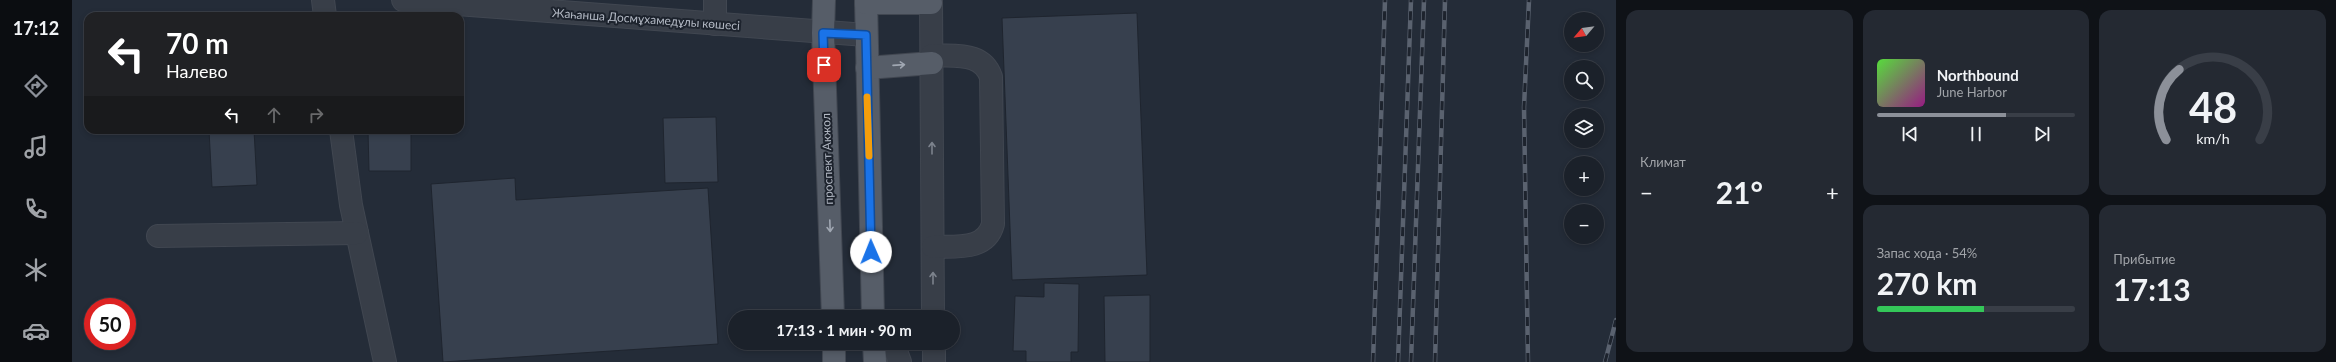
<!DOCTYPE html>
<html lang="ru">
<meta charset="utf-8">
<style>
body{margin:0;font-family:Lato,sans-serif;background:#242932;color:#f1f3f6;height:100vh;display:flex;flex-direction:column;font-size:15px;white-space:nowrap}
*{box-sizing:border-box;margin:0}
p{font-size:13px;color:#a0a3a8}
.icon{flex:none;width:22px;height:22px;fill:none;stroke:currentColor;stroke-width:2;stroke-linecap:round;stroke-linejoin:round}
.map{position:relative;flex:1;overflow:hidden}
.sheet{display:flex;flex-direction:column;gap:10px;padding:10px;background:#0f1217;width:720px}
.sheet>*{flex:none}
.hud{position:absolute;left:12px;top:12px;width:380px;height:122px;border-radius:12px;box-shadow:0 2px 6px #0003,0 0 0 1px #393e47;background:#202124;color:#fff;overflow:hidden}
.needle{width:26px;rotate:241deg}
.fabs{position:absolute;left:1492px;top:12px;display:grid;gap:8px}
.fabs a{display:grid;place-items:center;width:40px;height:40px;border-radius:50%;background:#1b212a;box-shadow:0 2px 6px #0003,0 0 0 1px #393e47;font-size:20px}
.speed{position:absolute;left:12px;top:298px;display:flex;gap:8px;font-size:20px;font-weight:700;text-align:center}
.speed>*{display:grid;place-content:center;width:52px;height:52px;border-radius:50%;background:#1b212a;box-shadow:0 2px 6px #0003,0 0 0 1px #393e47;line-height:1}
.speed .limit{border:6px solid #d22;background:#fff;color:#111}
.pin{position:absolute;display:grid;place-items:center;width:34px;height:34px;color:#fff;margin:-17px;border-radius:8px;box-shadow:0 2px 6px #0006}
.me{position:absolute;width:44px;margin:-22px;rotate:359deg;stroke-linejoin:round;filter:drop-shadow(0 0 3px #0008)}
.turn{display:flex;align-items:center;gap:14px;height:84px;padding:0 16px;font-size:18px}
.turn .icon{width:52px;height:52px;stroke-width:2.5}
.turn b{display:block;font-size:28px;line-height:34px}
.lanes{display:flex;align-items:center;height:38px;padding:0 16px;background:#0003;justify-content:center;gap:20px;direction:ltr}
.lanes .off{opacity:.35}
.big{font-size:30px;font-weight:700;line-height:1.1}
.sheet .card{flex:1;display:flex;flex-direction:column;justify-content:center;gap:6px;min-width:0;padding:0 14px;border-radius:12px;background:#242932}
.sheet .dial{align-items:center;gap:0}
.dial svg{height:104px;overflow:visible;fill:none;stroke:#393e47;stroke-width:7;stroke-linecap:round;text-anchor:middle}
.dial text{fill:#f1f3f6;stroke:none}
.song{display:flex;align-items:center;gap:12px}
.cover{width:48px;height:48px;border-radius:6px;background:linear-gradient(135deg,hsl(110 70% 55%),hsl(310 70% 35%))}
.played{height:4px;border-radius:2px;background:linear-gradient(90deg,#8c9099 65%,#393e47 65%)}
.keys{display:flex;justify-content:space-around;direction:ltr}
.heat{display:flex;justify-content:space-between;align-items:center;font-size:22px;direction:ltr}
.charge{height:6px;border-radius:3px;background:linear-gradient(90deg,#34c759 54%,#393e47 0)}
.sheet .tiles{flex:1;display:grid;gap:10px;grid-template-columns:repeat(3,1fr)}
.card:first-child{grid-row:span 2}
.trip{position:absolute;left:656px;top:310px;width:232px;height:40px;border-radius:20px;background:#1b212a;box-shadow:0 2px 6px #0003,0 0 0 1px #393e47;font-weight:700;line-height:40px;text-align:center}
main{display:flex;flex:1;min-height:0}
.tab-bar{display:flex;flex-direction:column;width:72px;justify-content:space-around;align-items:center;background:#0b0d11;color:#a0a3a8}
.tab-bar .icon{width:28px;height:28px}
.tab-bar .on{color:#8c9099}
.tab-bar b{font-size:18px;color:#f1f3f6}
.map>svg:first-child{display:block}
.building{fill:#37404e;stroke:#1f252f}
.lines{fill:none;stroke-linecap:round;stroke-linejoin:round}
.minor-casing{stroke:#414751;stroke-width:24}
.major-casing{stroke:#414751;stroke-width:24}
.minor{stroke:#383e48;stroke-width:22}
.major{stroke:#565d68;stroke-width:22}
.rail-casing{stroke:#5a626f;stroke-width:4.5}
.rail{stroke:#1d232d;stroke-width:3;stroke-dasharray:9;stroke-linecap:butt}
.oneway{stroke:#a0a7b2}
.oneway2{stroke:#7c828c}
.route-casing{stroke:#114b97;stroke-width:10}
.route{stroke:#1a73e8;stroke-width:7}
.slow{stroke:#f59e0b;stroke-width:7}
.labels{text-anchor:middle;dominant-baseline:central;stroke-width:4;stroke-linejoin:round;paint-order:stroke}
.street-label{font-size:12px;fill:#b3b9c4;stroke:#1d232d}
</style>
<main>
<nav class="tab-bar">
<b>17:12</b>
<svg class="icon on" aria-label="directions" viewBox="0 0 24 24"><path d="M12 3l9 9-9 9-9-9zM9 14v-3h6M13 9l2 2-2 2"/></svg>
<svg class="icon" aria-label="music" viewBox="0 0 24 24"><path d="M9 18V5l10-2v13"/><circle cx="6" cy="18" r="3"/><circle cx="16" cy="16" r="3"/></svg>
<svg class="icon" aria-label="phone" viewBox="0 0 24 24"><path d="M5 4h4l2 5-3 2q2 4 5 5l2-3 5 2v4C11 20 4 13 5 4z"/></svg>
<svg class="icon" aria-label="climate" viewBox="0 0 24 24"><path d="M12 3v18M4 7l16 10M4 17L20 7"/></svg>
<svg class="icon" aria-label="car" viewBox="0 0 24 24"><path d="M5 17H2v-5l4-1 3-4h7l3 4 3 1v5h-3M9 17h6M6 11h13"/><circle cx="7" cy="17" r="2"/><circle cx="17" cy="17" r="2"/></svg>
</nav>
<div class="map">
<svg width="1544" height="362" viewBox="0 0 1544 362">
<rect width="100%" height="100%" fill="#242c38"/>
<g class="building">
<polygon points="1065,13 1075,275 940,280 930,18"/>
<polygon points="644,117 646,182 593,183 591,118"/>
<polygon points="137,130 182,130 185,185 140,187"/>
<polygon points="296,130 339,130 339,171 297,171"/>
<polygon points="443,178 444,200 636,188 646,344 371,362 359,184"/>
<polygon points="972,283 1007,284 1006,352 999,352 999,362 954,362 954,351 941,351 943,296 972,297"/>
<polygon points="1078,295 1078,362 1033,362 1032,296"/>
</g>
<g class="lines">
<defs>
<g id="minor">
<polyline points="251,0 253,16"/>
<polyline points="331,0 794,35"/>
<polyline points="643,0 643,24"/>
<polyline points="859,0 861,317"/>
<path d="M860,55c23,2 50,-4 59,22l2,147c-7,27 -37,22 -60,23"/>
<polyline points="269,130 279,205 313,362"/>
<polyline points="86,236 285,233"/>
<polyline points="821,343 828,362"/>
<polyline points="862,343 862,362"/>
</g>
<g id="major">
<polyline points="752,0 751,33 761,317"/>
<polyline points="794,0 801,317"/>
<polyline points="794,3 859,3"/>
<polyline points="795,68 860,63"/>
<polyline points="762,343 762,362"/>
<polyline points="802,343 803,362"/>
</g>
</defs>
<use href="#minor" class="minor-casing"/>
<use href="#major" class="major-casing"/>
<use href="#minor" class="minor"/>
<use href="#major" class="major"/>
<defs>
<g id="rail">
<polyline points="1301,362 1313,0"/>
<polyline points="1326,362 1339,0"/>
<polyline points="1339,362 1352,0"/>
<polyline points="1363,362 1373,0"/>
<polyline points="1456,362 1452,107 1457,0"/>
<polyline points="1533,362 1544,320"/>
</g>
</defs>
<use href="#rail" class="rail-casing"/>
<use href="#rail" class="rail"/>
</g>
<defs><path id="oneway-shaft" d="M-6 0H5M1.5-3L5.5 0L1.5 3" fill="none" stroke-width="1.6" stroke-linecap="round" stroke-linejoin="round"/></defs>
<g class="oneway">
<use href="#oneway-shaft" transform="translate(827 65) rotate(-4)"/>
<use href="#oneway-shaft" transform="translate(758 226) rotate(88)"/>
</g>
<g class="oneway2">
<use href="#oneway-shaft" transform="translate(860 148) rotate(-90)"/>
<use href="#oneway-shaft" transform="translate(861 278) rotate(-90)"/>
</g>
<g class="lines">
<defs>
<polyline id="route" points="752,65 751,33 794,35 799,252"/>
</defs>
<use href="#route" class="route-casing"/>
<use href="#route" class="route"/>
<polyline class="slow" points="795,97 797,156"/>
</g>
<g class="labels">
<g class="street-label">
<text transform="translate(574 19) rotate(4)">Жаһанша Досмұхамедұлы көшесі</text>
<text transform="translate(755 159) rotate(-92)">проспект Акжол</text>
</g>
</g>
</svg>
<div class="fabs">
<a><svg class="needle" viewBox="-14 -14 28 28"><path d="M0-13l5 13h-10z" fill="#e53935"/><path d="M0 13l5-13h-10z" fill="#a0a3a8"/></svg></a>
<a><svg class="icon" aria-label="search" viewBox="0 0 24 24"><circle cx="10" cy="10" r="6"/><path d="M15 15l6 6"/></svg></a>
<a><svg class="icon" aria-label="layers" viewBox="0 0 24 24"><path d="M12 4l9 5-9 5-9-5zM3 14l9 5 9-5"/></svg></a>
<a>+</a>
<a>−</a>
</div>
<div class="speed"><div class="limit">50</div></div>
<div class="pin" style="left:752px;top:65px;background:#d93025"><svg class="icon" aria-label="arrive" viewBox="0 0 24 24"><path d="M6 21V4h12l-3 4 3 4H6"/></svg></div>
<svg class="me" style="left:799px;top:252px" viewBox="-20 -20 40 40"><circle r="19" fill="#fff"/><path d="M0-13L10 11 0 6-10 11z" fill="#1a73e8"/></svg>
<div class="trip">17:13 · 1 мин · 90 m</div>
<div class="hud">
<div class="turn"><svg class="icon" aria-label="left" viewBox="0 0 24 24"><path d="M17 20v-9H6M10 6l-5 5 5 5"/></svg><div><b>70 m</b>Налево</div></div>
<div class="lanes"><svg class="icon" aria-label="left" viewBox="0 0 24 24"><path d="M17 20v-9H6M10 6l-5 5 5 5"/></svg><svg class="icon off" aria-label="ahead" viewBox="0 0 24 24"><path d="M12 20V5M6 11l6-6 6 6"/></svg><svg class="icon off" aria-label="right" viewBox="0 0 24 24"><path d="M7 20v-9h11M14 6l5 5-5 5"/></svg></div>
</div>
</div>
<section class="sheet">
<div class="tiles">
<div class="card"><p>Климат</p>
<div class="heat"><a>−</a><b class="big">21°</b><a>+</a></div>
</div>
<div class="card">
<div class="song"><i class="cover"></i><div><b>Northbound</b><p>June Harbor</p></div></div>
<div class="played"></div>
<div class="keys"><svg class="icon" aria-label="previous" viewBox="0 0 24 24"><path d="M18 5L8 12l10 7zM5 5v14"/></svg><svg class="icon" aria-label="pause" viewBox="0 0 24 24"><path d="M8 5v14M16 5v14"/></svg><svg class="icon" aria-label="next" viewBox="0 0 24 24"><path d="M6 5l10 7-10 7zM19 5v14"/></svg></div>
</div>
<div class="card dial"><svg viewBox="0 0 100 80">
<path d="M14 69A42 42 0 1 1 86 69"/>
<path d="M14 69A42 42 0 0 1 24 15" stroke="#8c9099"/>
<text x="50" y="56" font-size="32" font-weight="700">48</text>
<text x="50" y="72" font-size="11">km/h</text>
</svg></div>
<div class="card"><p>Запас хода · 54%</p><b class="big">270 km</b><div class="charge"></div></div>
<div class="card"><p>Прибытие</p><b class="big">17:13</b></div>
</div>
</section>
</main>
